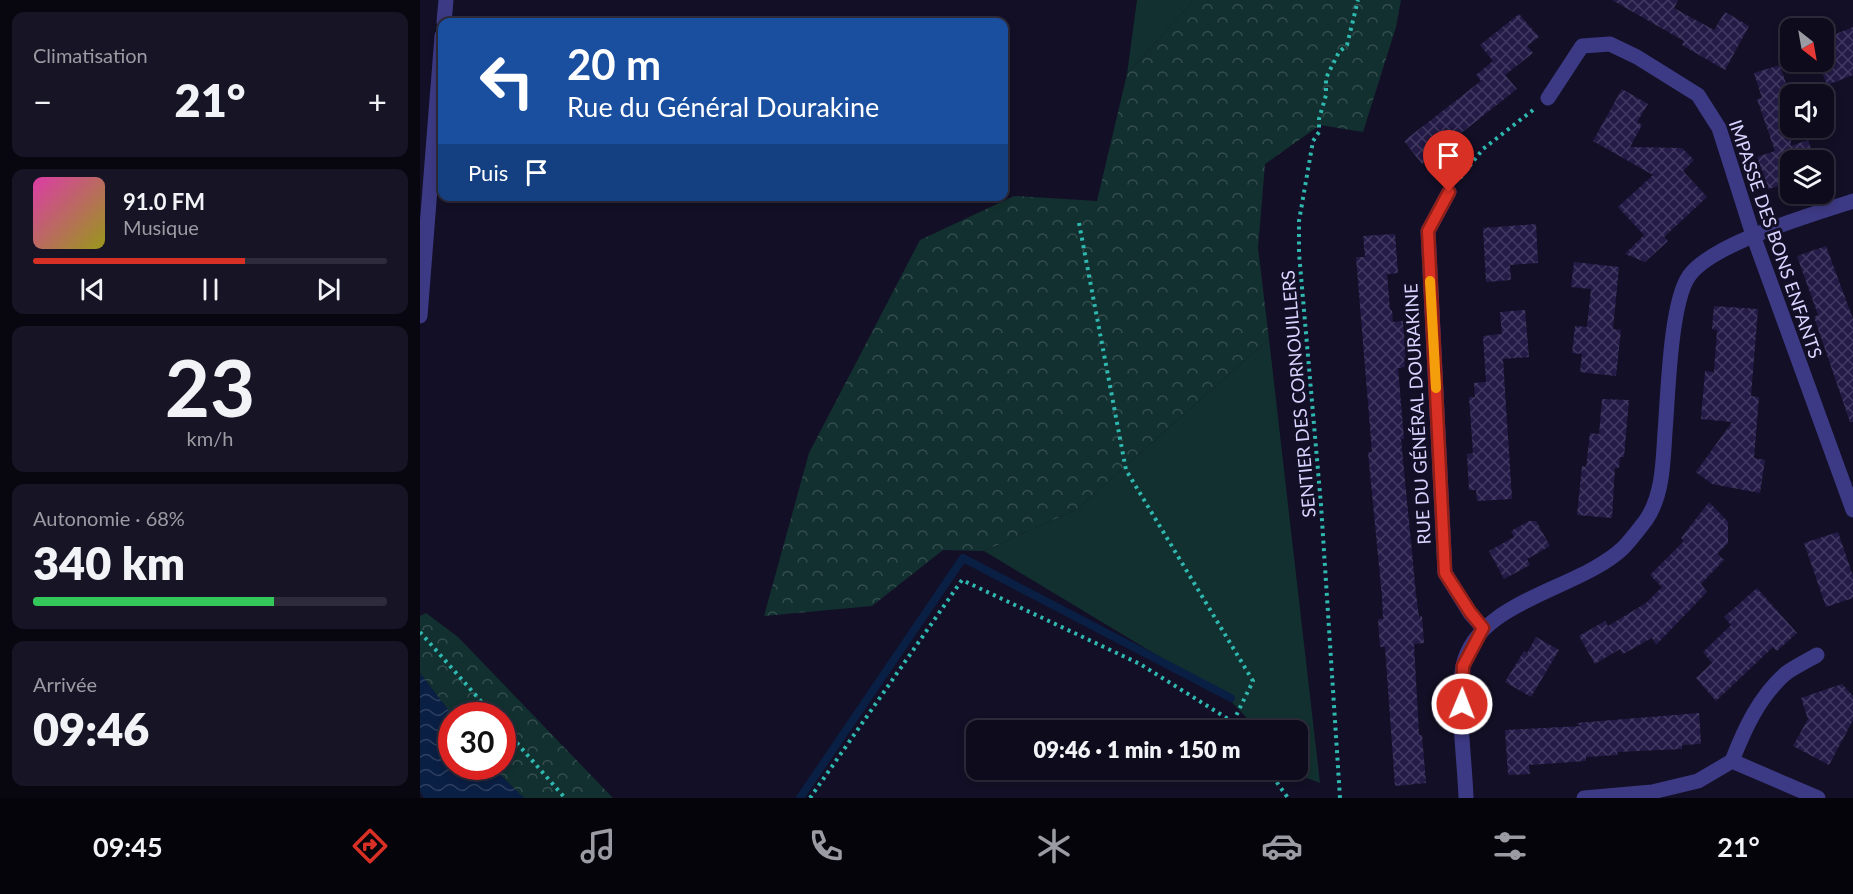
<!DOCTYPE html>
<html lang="fr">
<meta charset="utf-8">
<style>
body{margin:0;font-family:Lato,sans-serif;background:#171425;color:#f1f3f6;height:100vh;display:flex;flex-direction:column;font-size:22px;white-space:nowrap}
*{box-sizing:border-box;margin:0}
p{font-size:20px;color:#9b9ba3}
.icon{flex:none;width:33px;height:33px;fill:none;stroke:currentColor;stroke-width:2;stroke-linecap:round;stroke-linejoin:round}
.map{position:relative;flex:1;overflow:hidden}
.details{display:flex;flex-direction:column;gap:12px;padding:12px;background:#08060f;width:420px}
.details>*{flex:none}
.hud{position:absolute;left:18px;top:18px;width:570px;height:183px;border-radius:12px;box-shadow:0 3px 9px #0003,0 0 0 2px #2e2b3b;background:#1a4fa0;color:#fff;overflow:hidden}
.needle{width:39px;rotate:149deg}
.controls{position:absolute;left:1360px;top:18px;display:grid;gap:12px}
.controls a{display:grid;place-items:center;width:54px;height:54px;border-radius:12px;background:#0e0b1c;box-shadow:0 3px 9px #0003,0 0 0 2px #2e2b3b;font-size:30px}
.speed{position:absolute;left:18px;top:702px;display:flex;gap:12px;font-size:30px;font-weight:700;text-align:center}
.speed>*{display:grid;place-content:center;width:78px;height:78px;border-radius:50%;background:#0e0b1c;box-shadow:0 3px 9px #0003,0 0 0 2px #2e2b3b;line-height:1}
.speed .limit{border:9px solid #d22;background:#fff;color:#111}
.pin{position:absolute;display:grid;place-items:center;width:51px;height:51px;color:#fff;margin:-62px -26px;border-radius:50% 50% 50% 0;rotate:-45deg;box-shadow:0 0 6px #0007}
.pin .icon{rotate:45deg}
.me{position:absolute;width:66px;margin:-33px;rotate:1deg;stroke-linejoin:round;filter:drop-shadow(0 0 4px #0008)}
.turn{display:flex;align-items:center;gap:21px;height:126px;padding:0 30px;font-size:27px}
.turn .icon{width:78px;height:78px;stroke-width:2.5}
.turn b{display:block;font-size:42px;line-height:51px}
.then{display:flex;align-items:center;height:57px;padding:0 30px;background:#0003;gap:12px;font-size:22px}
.big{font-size:45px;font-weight:800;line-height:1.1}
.details .tile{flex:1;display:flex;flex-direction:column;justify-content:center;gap:9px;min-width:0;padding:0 21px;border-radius:12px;background:#171425}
.details .dial{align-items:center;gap:0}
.dial b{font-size:78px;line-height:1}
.song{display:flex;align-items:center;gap:18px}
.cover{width:72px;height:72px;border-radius:9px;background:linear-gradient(135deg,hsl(320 70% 55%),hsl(60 70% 35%))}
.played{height:6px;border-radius:3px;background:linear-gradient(90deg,#d93025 60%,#2e2b3b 60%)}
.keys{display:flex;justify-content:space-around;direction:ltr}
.heat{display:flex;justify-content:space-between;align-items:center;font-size:33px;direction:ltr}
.charge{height:9px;border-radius:4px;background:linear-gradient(90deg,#34c759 68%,#2e2b3b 0)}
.trip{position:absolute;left:546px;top:720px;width:342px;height:60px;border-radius:12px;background:#0e0b1c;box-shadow:0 3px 9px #0003,0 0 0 2px #2e2b3b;font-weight:800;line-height:60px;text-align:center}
.menu{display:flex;height:96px;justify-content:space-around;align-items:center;background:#06040b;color:#9b9ba3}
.menu .icon{width:42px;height:42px}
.menu .selected{color:#d93025}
.menu b{font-size:27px;color:#f1f3f6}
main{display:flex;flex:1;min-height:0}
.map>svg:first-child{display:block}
.grass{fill:#12302f}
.forest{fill:url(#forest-crowns)}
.water{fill:url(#water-waves)}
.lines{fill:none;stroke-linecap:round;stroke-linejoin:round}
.stream{stroke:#0a1f44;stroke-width:8}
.building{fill:url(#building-cross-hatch)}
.path{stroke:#2fb8b0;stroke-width:4;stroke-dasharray:3 4.5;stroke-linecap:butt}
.minor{stroke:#3d3a85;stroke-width:15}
.route-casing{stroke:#8d1f18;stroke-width:15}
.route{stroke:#d93025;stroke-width:10}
.slow{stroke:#f59e0b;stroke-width:10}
.labels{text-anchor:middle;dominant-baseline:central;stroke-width:6;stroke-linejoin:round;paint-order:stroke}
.street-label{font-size:18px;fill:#d9d4ff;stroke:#130f26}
</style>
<main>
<section class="details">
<div class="tile"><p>Climatisation</p>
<div class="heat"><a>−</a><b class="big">21°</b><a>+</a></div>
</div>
<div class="tile">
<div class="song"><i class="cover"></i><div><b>91.0 FM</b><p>Musique</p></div></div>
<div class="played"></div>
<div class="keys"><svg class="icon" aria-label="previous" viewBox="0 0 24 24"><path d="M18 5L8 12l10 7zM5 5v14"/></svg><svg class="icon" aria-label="pause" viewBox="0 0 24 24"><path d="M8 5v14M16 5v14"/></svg><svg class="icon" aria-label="next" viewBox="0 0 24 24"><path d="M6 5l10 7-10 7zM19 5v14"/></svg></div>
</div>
<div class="tile dial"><b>23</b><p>km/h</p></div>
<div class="tile"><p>Autonomie · 68%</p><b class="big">340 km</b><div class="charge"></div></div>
<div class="tile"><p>Arrivée</p><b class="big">09:46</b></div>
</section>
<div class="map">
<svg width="1433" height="798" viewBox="0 0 1433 798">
<defs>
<pattern id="forest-crowns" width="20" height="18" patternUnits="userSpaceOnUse" patternTransform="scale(1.5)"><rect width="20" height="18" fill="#12302f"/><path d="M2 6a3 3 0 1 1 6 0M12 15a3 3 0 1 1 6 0" fill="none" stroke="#344d4e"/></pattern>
<pattern id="water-waves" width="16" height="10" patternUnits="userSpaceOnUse" patternTransform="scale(1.5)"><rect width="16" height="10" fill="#0a1f44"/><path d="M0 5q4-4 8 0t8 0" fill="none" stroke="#2d3f60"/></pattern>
<pattern id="building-cross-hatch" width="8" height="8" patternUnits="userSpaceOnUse" patternTransform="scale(1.5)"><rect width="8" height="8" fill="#241b47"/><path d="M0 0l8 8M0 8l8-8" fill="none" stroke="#433b63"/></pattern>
</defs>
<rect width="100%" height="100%" fill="#130f26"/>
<g class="grass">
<polygon points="717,0 774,0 707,74"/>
<polygon points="849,339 900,783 879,775 874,770 878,770 878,730 838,730 808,698 564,551 657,509"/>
</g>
<g class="forest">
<polygon points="774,0 981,0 976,27 943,132 900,125 845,164 838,248 849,339 657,509 564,551 523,550 452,606 344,616 389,453 500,240 594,196 677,201 707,74"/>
<polygon points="6,613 38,637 193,798 104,798 72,767 82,766 82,716 32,715 0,673 0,616"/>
</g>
<polygon class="water" points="0,673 32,715 32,766 72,767 104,798 4,798 0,792"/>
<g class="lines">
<polyline class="stream" points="380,798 543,558 811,698"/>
</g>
<g class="building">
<polygon points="1192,0 1258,0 1254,8 1294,30 1305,12 1329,26 1305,70 1262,45 1264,41"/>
<polygon points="1099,14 1119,37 1107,46 1113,53 1085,75 1097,89 1002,164 984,141 1061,81 1056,75 1073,61 1060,45"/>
<polygon points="1433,27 1433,75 1407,85 1398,62 1404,62 1404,39"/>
<polygon points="1360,65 1371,99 1371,146 1388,140 1395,160 1371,160 1371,189 1367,190 1365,184 1349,189 1337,157 1355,151 1337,99 1342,98 1334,73"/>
<polygon points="1202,89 1228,104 1217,122 1222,125 1210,147 1262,148 1274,160 1263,171 1287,197 1244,237 1248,241 1225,262 1205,254 1224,235 1198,207 1233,175 1173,141"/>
<polygon points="1116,224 1118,263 1090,265 1091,280 1066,282 1063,228"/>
<polygon points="975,234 978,273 967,274 970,310 972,310 973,322 983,321 986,358 984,358 985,367 978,368 984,439 981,439 996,594 999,617 1002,616 1004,643 994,644 999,735 1002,735 1006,783 975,786 965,647 960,647 958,619 963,619 962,597 948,452 952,452 936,257 945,257 943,236"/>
<polygon points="1406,246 1433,319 1433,422 1430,422 1394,317 1398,315 1377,256"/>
<polygon points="1154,262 1199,267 1193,329 1201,330 1196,376 1160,372 1162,354 1152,353 1155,326 1167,327 1171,289 1151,287"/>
<polygon points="1294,306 1338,309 1331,396 1339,397 1334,458 1345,460 1340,493 1292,484 1276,472 1312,422 1281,419 1285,371 1294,372 1297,330 1292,329"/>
<polygon points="1105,310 1109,357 1083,359 1092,499 1057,501 1056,490 1049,490 1047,454 1053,453 1049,397 1055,397 1054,383 1066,382 1063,336 1082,334 1080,312"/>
<polygon points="1182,399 1209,400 1204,457 1200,457 1199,468 1195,468 1192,518 1157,515 1162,466 1166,467 1170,433 1179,434"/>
<polygon points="1289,502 1308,522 1308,543 1297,554 1304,560 1281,584 1287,592 1236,645 1232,638 1203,654 1200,649 1175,664 1159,636 1185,621 1188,626 1226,603 1242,587 1230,575 1264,541 1261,538"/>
<polygon points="1109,521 1116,521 1130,546 1107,559 1110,565 1084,579 1069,551 1094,537 1091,531"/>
<polygon points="1418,532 1433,576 1433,598 1406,607 1384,543"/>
<polygon points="1337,588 1377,633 1357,651 1353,647 1296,701 1276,678 1292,663 1283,652 1311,625 1304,617"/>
<polygon points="1116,637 1139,650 1111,697 1085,682 1104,651 1107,653"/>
<polygon points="1422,684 1433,696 1433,720 1409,765 1373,746 1388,719 1381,698"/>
<polygon points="1279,713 1281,744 1262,745 1262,749 1197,752 1198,755 1166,757 1166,761 1109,765 1110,774 1088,775 1085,730 1161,726 1156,723"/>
</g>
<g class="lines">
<g class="path">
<polyline points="1040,178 1063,149 1113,110"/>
<polyline points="659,223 706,470 833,681 813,722"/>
<polyline points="0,632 74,716"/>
<polyline points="82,726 145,798"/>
<polyline points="848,770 868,798"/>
<polyline points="390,798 542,580 720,664 813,722 819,730"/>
<polyline points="920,798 901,505 879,253 879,221 893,141 899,132 899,119 906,95 906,78 919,52 927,45 938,0"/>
</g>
<g class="minor">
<polyline points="24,22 26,0"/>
<polyline points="1128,98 1162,46 1190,44 1217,57 1278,95 1299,128 1333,235 1433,510"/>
<polyline points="1029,192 1008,231 1025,573 1050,613 1063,628"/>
<polyline points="0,316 22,36"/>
<path d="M1312,761c12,-31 27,-64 53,-87 9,-7 22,-13 32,-19"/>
<path d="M1046,798c-1,-35 -10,-99 -3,-132 14,-66 116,-76 160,-118 8,-8 16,-19 23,-28 17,-25 17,-58 19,-88 3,-35 5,-129 24,-156 23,-33 125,-62 164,-75"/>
<polyline points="1164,798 1232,792 1278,781 1312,761 1398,798"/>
</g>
</g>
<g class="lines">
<defs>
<polyline id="route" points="1029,192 1008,231 1025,573 1050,612 1063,628 1043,666 1042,704"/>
</defs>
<use href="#route" class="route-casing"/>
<use href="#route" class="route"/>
<polyline class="slow" points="1010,281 1016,388"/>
</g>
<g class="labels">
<g class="street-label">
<text transform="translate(1356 239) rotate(71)">IMPASSE DES BONS ENFANTS</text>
<text transform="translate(878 394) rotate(-95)">SENTIER DES CORNOUILLERS</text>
<text transform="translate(997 414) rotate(-93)">RUE DU GÉNÉRAL DOURAKINE</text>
</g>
</g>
</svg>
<div class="controls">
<a><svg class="needle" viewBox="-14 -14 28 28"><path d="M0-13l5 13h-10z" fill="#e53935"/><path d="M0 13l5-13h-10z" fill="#9b9ba3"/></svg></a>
<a><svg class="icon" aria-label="sound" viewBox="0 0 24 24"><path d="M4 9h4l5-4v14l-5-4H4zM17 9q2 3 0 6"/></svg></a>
<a><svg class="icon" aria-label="layers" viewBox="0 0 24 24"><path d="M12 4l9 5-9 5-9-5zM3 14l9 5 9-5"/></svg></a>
</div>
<div class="speed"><div class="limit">30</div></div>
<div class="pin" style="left:1029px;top:192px;background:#d93025"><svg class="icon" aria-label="arrive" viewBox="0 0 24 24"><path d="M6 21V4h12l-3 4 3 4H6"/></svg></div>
<svg class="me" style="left:1042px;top:704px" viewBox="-20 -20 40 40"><circle r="17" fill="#d93025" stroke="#fff" stroke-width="3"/><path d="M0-11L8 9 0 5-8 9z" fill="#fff"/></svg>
<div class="trip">09:46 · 1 min · 150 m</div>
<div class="hud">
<div class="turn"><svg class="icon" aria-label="left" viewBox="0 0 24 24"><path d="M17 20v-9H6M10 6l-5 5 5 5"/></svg><div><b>20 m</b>Rue du Général Dourakine</div></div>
<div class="then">Puis<svg class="icon" aria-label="arrive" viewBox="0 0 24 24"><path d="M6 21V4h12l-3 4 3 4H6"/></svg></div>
</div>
</div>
</main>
<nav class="menu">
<b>09:45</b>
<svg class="icon selected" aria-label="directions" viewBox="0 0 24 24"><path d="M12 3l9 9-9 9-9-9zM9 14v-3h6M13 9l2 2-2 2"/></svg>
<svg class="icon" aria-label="music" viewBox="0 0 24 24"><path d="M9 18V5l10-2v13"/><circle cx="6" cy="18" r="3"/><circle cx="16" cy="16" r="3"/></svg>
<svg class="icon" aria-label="phone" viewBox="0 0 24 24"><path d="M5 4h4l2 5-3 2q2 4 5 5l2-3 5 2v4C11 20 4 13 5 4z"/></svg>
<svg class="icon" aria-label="climate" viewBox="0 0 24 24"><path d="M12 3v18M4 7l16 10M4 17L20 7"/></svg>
<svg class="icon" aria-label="car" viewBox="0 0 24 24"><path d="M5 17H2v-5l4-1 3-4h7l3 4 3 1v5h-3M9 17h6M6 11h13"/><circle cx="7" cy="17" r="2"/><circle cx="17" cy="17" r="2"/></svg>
<svg class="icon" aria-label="filters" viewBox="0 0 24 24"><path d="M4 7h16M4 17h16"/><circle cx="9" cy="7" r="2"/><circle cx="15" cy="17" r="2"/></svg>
<b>21°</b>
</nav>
